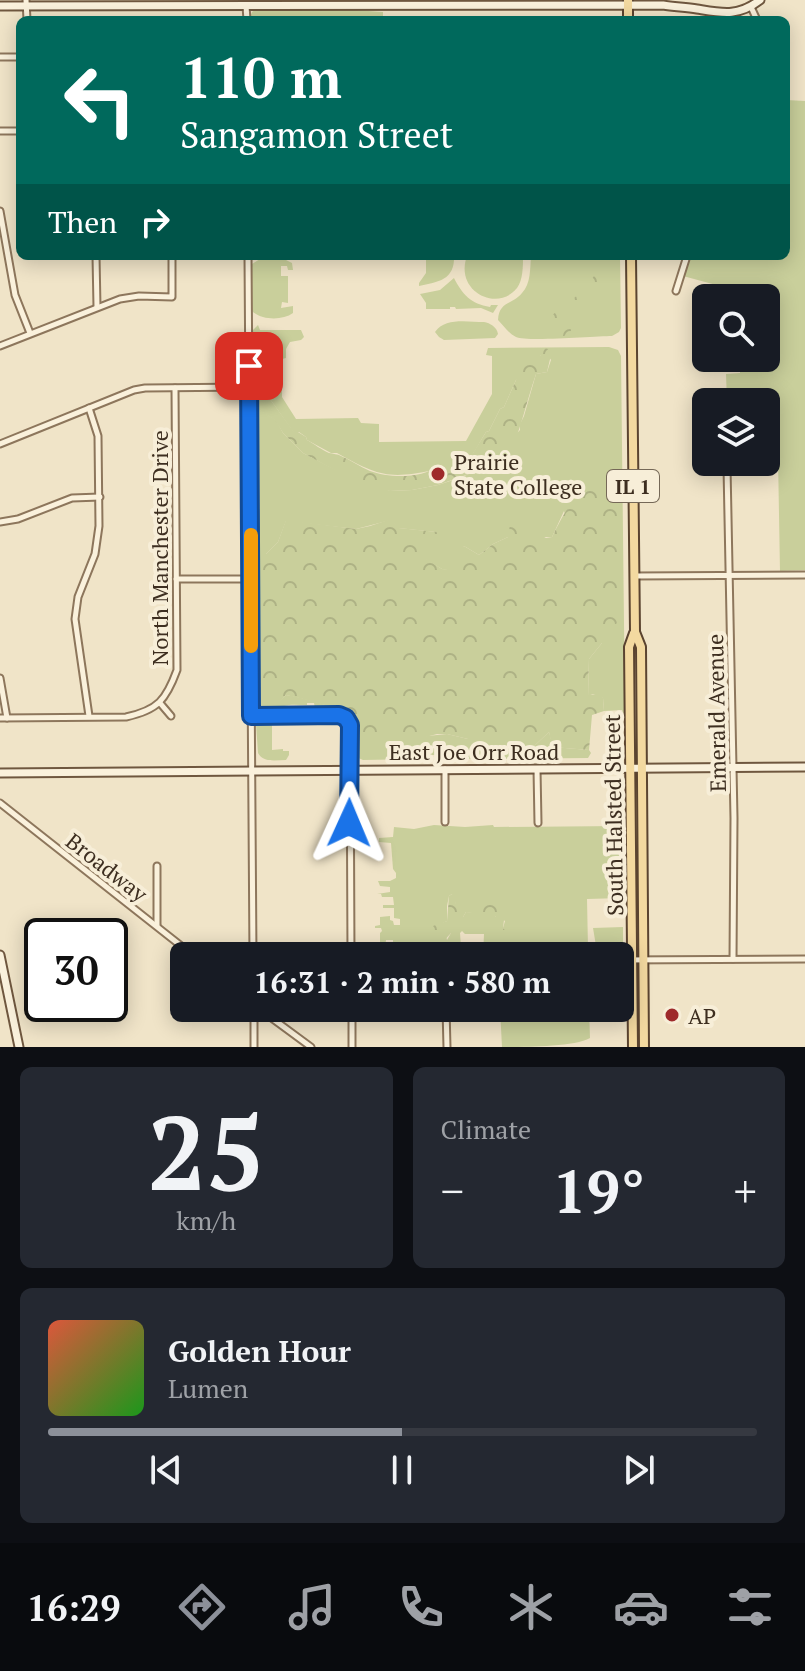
<!DOCTYPE html>
<meta charset="utf-8">
<style>
body{margin:0;font-family:"PT Serif",serif;background:#242831;color:#f1f3f6;height:100vh;display:flex;flex-direction:column;font-size:30px;white-space:nowrap}
*{box-sizing:border-box;margin:0}
p{font-size:26px;color:#9ea1a6}
.icon{flex:none;width:44px;height:44px;fill:none;stroke:currentColor;stroke-width:2;stroke-linecap:round;stroke-linejoin:round}
.map{position:relative;height:1047px;overflow:hidden}
.panel{display:flex;flex-direction:column;gap:20px;padding:20px;background:#0d0f14;flex:1}
.panel>*{flex:none}
.top-card{position:absolute;left:16px;top:16px;width:774px;height:244px;border-radius:12px;box-shadow:0 4px 20px #0003;background:#00695c;color:#fff;overflow:hidden}
.buttons{position:absolute;left:692px;top:284px;display:grid;gap:16px}
.buttons a{display:grid;place-items:center;width:88px;height:88px;border-radius:12px;background:#171b24;box-shadow:0 4px 20px #0003;font-size:40px}
.speed{position:absolute;left:24px;top:918px;display:flex;gap:16px;font-size:40px;font-weight:700;text-align:center}
.speed>*{display:grid;place-content:center;width:104px;height:104px;border-radius:50%;background:#171b24;box-shadow:0 4px 20px #0003;line-height:1}
.speed .limit{border:4px solid #111;border-radius:12px;background:#fff;color:#111}
.pin{position:absolute;display:grid;place-items:center;width:68px;height:68px;color:#fff;margin:-34px;border-radius:16px;box-shadow:0 4px 12px #0006}
.me{position:absolute;width:88px;margin:-44px;rotate:1deg;stroke-linejoin:round;filter:drop-shadow(0 0 6px #0008)}
.turn{display:flex;align-items:center;gap:28px;height:168px;padding:0 32px;font-size:36px}
.turn .icon{width:104px;height:104px;stroke-width:2.5}
.turn b{display:block;font-size:56px;line-height:68px}
.then{display:flex;align-items:center;height:76px;padding:0 32px;background:#0003;gap:16px;font-size:30px}
.big{font-size:60px;font-weight:600;line-height:1.1}
.panel .card{flex:1;display:flex;flex-direction:column;justify-content:center;gap:12px;min-width:0;padding:0 28px;border-radius:12px;background:#242831}
.panel .dial{align-items:center;gap:0}
.dial b{font-size:104px;line-height:1}
.song{display:flex;align-items:center;gap:24px}
.cover{width:96px;height:96px;border-radius:12px;background:linear-gradient(135deg,hsl(10 70% 55%),hsl(120 70% 35%))}
.played{height:8px;border-radius:4px;background:linear-gradient(90deg,#8c9099 50%,#363941 50%)}
.keys{display:flex;justify-content:space-around;direction:ltr}
.heat{display:flex;justify-content:space-between;align-items:center;font-size:44px;direction:ltr}
.panel .tiles{flex:1;display:grid;gap:20px;grid-template-columns:1fr 1fr}
.card:last-child{grid-column:span 2}
.trip{position:absolute;left:170px;top:942px;width:464px;height:80px;border-radius:12px;background:#171b24;box-shadow:0 4px 20px #0003;font-weight:600;line-height:80px;text-align:center}
.tabs{display:flex;height:128px;justify-content:space-around;align-items:center;background:#090b0e;color:#9ea1a6}
.tabs .icon{width:56px;height:56px}
.tabs .current{color:#8c9099}
.tabs b{font-size:36px;color:#f1f3f6}
.map>svg:first-child{display:block}
.green{fill:#c9cf9b;fill-rule:evenodd}
.forest{fill:url(#forest-crowns)}
.lines{fill:none;stroke-linecap:round;stroke-linejoin:round}
.street-casing{stroke:#8d765c;stroke-width:9}
.secondary-casing{stroke:#6f573f;stroke-width:11}
.primary-casing{stroke:#5b4430;stroke-width:12}
.street{stroke:#faf1dc;stroke-width:5}
.secondary{stroke:#faf1dc;stroke-width:7}
.primary{stroke:#f3d9a0;stroke-width:8}
.route-casing{stroke:#114b97;stroke-width:20}
.route{stroke:#1a73e8;stroke-width:14}
.slow{stroke:#f59e0b;stroke-width:14}
.poi-dot{fill:#9e2a2b;stroke:#f7eed8;stroke-width:3}
.labels{text-anchor:middle;dominant-baseline:central;stroke-width:8;stroke-linejoin:round;paint-order:stroke}
.shield{fill:#f7eed8;stroke:#756857;stroke-width:2}
.shield-label{font-size:20px;font-weight:bold;fill:#3d2e20}
.poi-label{font-size:22px;fill:#3d2e20;stroke:#f7eed8;text-anchor:start}
.street-label{font-size:22px;fill:#3d2e20;stroke:#f7eed8}
</style>
<div class="map">
<svg width="805" height="1047" viewBox="0 0 805 1047">
<defs>
<pattern id="forest-crowns" width="20" height="18" patternUnits="userSpaceOnUse" patternTransform="scale(2)"><rect width="20" height="18" fill="#c9cf9b"/><path d="M2 6a3 3 0 1 1 6 0M12 15a3 3 0 1 1 6 0" fill="none" stroke="#aeb285"/></pattern>
</defs>
<rect width="100%" height="100%" fill="#f0e4c8"/>
<g class="green">
<polygon points="255,10 354,10 383,12 383,20 249,20 252,12"/>
<polygon points="786,100 805,101 805,570 780,571 778,457 766,456 766,402 727,402 726,374 740,373 740,358 766,358 766,298 739,298 739,288 731,289 683,276 690,256 786,256"/>
<path d="M426,256h28c1,24 -16,26 -35,30v-3l7,-10z"/>
<path d="M467,256h56c0,10 0,24 -6,32 -20,25 -63,3 -50,-32z"/>
<path d="M531,256h89l1,72 -2,4 -7,4c-17,0 -85,6 -96,1 -7,-3 -13,-12 -18,-17 1,-19 14,-15 24,-27 9,-9 8,-25 9,-37z"/>
<path d="M260,259h24l8,4 1,7h-5l-1,-4h-6v10h7v27l-6,-1 -1,6 12,-2v7c-11,8 -32,7 -41,-2v-47z"/>
<path d="M454,278c8,16 17,26 36,29l1,-2h7l-5,8 -12,-5 -25,1 -1,-2h-5v2h-24v-6l-6,-9 20,-4z"/>
<path d="M484,322c6,1 13,5 14,12l-3,4 -51,2 -5,-3 -4,-5c10,-15 33,-10 49,-10z"/>
<path d="M258,325l2,5h41l3,7 -3,3 -11,2 -4,7v9l-4,1v38l14,22 62,-1 3,5 18,1v18l87,-1 26,-47v-38l-6,-1 2,-7 121,-1 9,3 3,6 4,356 -2,1 -1,-3 -18,1 -1,-13 -10,-4 -5,2 1,-37 13,-16 -38,-132 -12,26h-44l-15,7 -14,11 -15,-9 -11,25 -11,-2 -24,-14 18,-23 -38,-4 -7,-8 -35,9 -70,-8 -8,21 -12,12 12,149 8,-8c21,3 40,11 61,16l3,5 -10,-5 -28,-1 3,-2 -1,-5h-7v2c-8,0 -17,-1 -23,1 -12,5 -15,9 -28,3l-4,-378zM544,349l7,11 -4,12 -11,2 -12,42 -4,8v6l-33,36 -25,11 -24,8 -26,5 -22,1 -56,-22 -31,-16 -20,-20 -7,-13 -16,-10 10,-11 24,34 5,-1 7,5 1,3 24,13h6c40,22 51,27 96,17 10,-2 23,-1 31,-7 9,-6 16,-22 22,-31l3,-1 11,-22 4,-2 12,-27 26,-26z"/>
<path d="M277,719v5l-5,1v25l11,-1v2h6v4l-3,5c-10,0 -23,3 -28,-7l-2,-29 5,-4z"/>
<polygon points="356,724 359,743 447,734 468,739 511,739 531,749 549,732 553,747 589,750 591,753 588,758 465,759 454,755 432,755 421,759 363,760 356,757 353,742"/>
<path d="M622,820l4,3 1,27 -4,2 1,16 3,-1v22l-3,1 -1,-3 -1,11 -35,1 1,49 2,8h-88c6,-10 7,-17 1,-28l2,-7c-19,-12 -26,-16 -49,-17l-4,-10 -3,2 -2,10v15l-4,2 4,17 4,-7h9l1,14 7,1v7l-75,1v-16h-7l-1,8h-5v-15l2,-2 -1,-3h-6v-2l5,-1v-8l10,-1v4l3,1 1,4h6v-6l-6,-1v-10h-11v-3h11l-1,-8h-11l-1,-3h-4l13,-2v-5l-10,-1 -2,-5h12l6,-3v-5l-3,-4 -2,-26 -12,-1v-4l14,-1 1,-10 20,2 20,-4 31,2 28,-2 1,2 127,-1z"/>
<polygon points="466,912 494,914 496,917 496,956 483,956 484,934 465,934 462,931 463,917"/>
<polygon points="623,927 623,955 604,956 597,952 593,928"/>
<path d="M500,1008h89l1,30c-16,9 -66,9 -88,9z"/>
</g>
<g class="forest">
<path d="M603,271h5l4,2c-1,20 -34,32 -47,43v4h4l2,11 -7,5 -7,1 -3,-3c-8,2 -12,6 -16,-5l4,-6 41,-32 11,-15z"/>
<path d="M544,348l4,1 3,6 -4,17 -11,2c-10,30 -16,57 -28,86l-70,25 -26,5 -22,1 -22,-3 -65,-35 -20,-20 -8,-13 -16,-10v-5l11,-6 24,33h4l8,5 1,3c7,4 15,10 22,13 4,1 9,1 12,3 10,4 19,11 29,15 18,7 52,8 68,-5l14,1 13,-4v-6l8,-4 13,-21 3,-1 11,-22 4,-2 12,-27 5,-25 6,-5 10,1 3,5z"/>
<path d="M593,483c15,7 20,15 25,30l3,107 -17,13 -2,10 -13,16 -1,36 12,-1 3,4 1,13 -12,4 -3,35 -37,-3 -3,-15 -18,17 -16,4 -4,-3 -1,-11h-42l-21,-5h-10l-19,5 -4,7 -55,-3 -1,-16 -10,-17c-21,-3 -41,-11 -62,-15l-8,9 -5,1 -12,-6v-125l5,-20 12,-12 8,-22 70,9 14,-3 21,-7 8,9 38,4v20l-17,3 22,14 11,1 1,-14 10,-10 15,9 14,-11 15,-7 3,-19 35,20 6,-1c13,-26 18,-36 41,-54z"/>
<path d="M452,894l3,1 1,9 11,-1 15,3 5,-7 10,1 2,7 6,5 -2,16c8,8 4,20 -1,28h-6v-39l-3,-3 -3,2 -24,-4 -3,5v13l-3,3h-9l-9,10 -6,1 -5,-2 -3,-5 5,-11 14,-5 2,-25z"/>
</g>
<g class="lines">
<defs>
<g id="street">
<polyline points="26,0 27,20"/>
<polyline points="246,6 247,20"/>
<polyline points="751,7 757,20"/>
<polyline points="0,57 20,57"/>
<polyline points="0,131 20,131"/>
<polyline points="0,211 15,295 30,333"/>
<polyline points="96,256 97,307"/>
<polyline points="248,256 253,956"/>
<polyline points="676,291 687,256"/>
<polyline points="0,346 120,299 139,296 172,297 172,256"/>
<polyline points="0,444 134,390 145,388 249,387"/>
<polyline points="727,467 734,818 733,959"/>
<polyline points="0,522 18,519 72,498 100,497"/>
<polyline points="635,576 805,575"/>
<polyline points="176,579 251,579"/>
<polyline points="0,678 7,718"/>
<polyline points="160,703 171,716"/>
<polyline points="89,716 75,619 78,597 95,554 99,526 98,436 89,408"/>
<polyline points="251,716 339,715 346,718 350,725 351,956"/>
<path d="M0,718l126,-1c32,-7 40,-17 51,-47l-2,-282"/>
<polyline points="445,769 445,822"/>
<polyline points="537,769 538,823"/>
<polyline points="0,803 194,956"/>
<polyline points="157,925 157,866"/>
<polyline points="620,960 805,959"/>
<polyline points="254,1008 254,1047"/>
<polyline points="258,1008 311,1047"/>
<polyline points="352,1008 352,1047"/>
<polyline points="446,1008 447,1047"/>
</g>
<g id="secondary">
<path d="M0,6l663,-1c11,2 23,2 34,4 25,4 41,8 63,-9"/>
<polyline points="0,773 805,767"/>
<polyline points="0,955 19,1047"/>
</g>
<g id="primary">
<polyline points="628,0 628,20"/>
<polyline points="631,256 635,632 641,647 644,1047"/>
<polyline points="633,1047 629,647 634,633"/>
</g>
</defs>
<use href="#street" class="street-casing"/>
<use href="#secondary" class="secondary-casing"/>
<use href="#primary" class="primary-casing"/>
<use href="#street" class="street"/>
<use href="#secondary" class="secondary"/>
<use href="#primary" class="primary"/>
</g>
<g class="lines">
<defs>
<polyline id="route" points="249,366 251,716 339,715 346,718 350,725 349,823"/>
</defs>
<use href="#route" class="route-casing"/>
<use href="#route" class="route"/>
<polyline class="slow" points="251,535 251,646"/>
</g>
<g class="poi-dot">
<circle cx="438" cy="474" r="8"/>
<circle cx="672" cy="1015" r="8"/>
</g>
<g class="labels">
<rect class="shield" x="607" y="470" width="52" height="32" rx="6"/>
<g class="shield-label">
<text x="633" y="486">IL 1</text>
</g>
<g class="poi-label">
<text x="454" y="461">Prairie<tspan x="454" dy="25">State College</tspan></text>
<text x="688" y="1015">AP</text>
</g>
<g class="street-label">
<text transform="translate(159 548) rotate(-90)">North Manchester Drive</text>
<text transform="translate(716 713) rotate(-91)">Emerald Avenue</text>
<text x="474" y="751">East Joe Orr Road</text>
<text transform="translate(613 815) rotate(-91)">South Halsted Street</text>
<text transform="translate(107 867) rotate(38)">Broadway</text>
</g>
</g>
</svg>
<div class="buttons">
<a><svg class="icon" aria-label="search" viewBox="0 0 24 24"><circle cx="10" cy="10" r="6"/><path d="M15 15l6 6"/></svg></a>
<a><svg class="icon" aria-label="layers" viewBox="0 0 24 24"><path d="M12 4l9 5-9 5-9-5zM3 14l9 5 9-5"/></svg></a>
</div>
<div class="speed"><div class="limit">30</div></div>
<div class="pin" style="left:249px;top:366px;background:#d93025"><svg class="icon" aria-label="arrive" viewBox="0 0 24 24"><path d="M6 21V4h12l-3 4 3 4H6"/></svg></div>
<svg class="me" style="left:349px;top:823px" viewBox="-20 -20 40 40"><path d="M0-17L14 15 0 8-14 15z" fill="#1a73e8" stroke="#fff" stroke-width="4"/></svg>
<div class="trip">16:31 · 2 min · 580 m</div>
<div class="top-card">
<div class="turn"><svg class="icon" aria-label="left" viewBox="0 0 24 24"><path d="M17 20v-9H6M10 6l-5 5 5 5"/></svg><div><b>110 m</b>Sangamon Street</div></div>
<div class="then">Then<svg class="icon" aria-label="right" viewBox="0 0 24 24"><path d="M7 20v-9h11M14 6l5 5-5 5"/></svg></div>
</div>
</div>
<section class="panel">
<div class="tiles">
<div class="card dial"><b>25</b><p>km/h</p></div>
<div class="card"><p>Climate</p>
<div class="heat"><a>−</a><b class="big">19°</b><a>+</a></div>
</div>
<div class="card">
<div class="song"><i class="cover"></i><div><b>Golden Hour</b><p>Lumen</p></div></div>
<div class="played"></div>
<div class="keys"><svg class="icon" aria-label="previous" viewBox="0 0 24 24"><path d="M18 5L8 12l10 7zM5 5v14"/></svg><svg class="icon" aria-label="pause" viewBox="0 0 24 24"><path d="M8 5v14M16 5v14"/></svg><svg class="icon" aria-label="next" viewBox="0 0 24 24"><path d="M6 5l10 7-10 7zM19 5v14"/></svg></div>
</div>
</div>
</section>
<nav class="tabs">
<b>16:29</b>
<svg class="icon current" aria-label="directions" viewBox="0 0 24 24"><path d="M12 3l9 9-9 9-9-9zM9 14v-3h6M13 9l2 2-2 2"/></svg>
<svg class="icon" aria-label="music" viewBox="0 0 24 24"><path d="M9 18V5l10-2v13"/><circle cx="6" cy="18" r="3"/><circle cx="16" cy="16" r="3"/></svg>
<svg class="icon" aria-label="phone" viewBox="0 0 24 24"><path d="M5 4h4l2 5-3 2q2 4 5 5l2-3 5 2v4C11 20 4 13 5 4z"/></svg>
<svg class="icon" aria-label="climate" viewBox="0 0 24 24"><path d="M12 3v18M4 7l16 10M4 17L20 7"/></svg>
<svg class="icon" aria-label="car" viewBox="0 0 24 24"><path d="M5 17H2v-5l4-1 3-4h7l3 4 3 1v5h-3M9 17h6M6 11h13"/><circle cx="7" cy="17" r="2"/><circle cx="17" cy="17" r="2"/></svg>
<svg class="icon" aria-label="filters" viewBox="0 0 24 24"><path d="M4 7h16M4 17h16"/><circle cx="9" cy="7" r="2"/><circle cx="15" cy="17" r="2"/></svg>
</nav>
